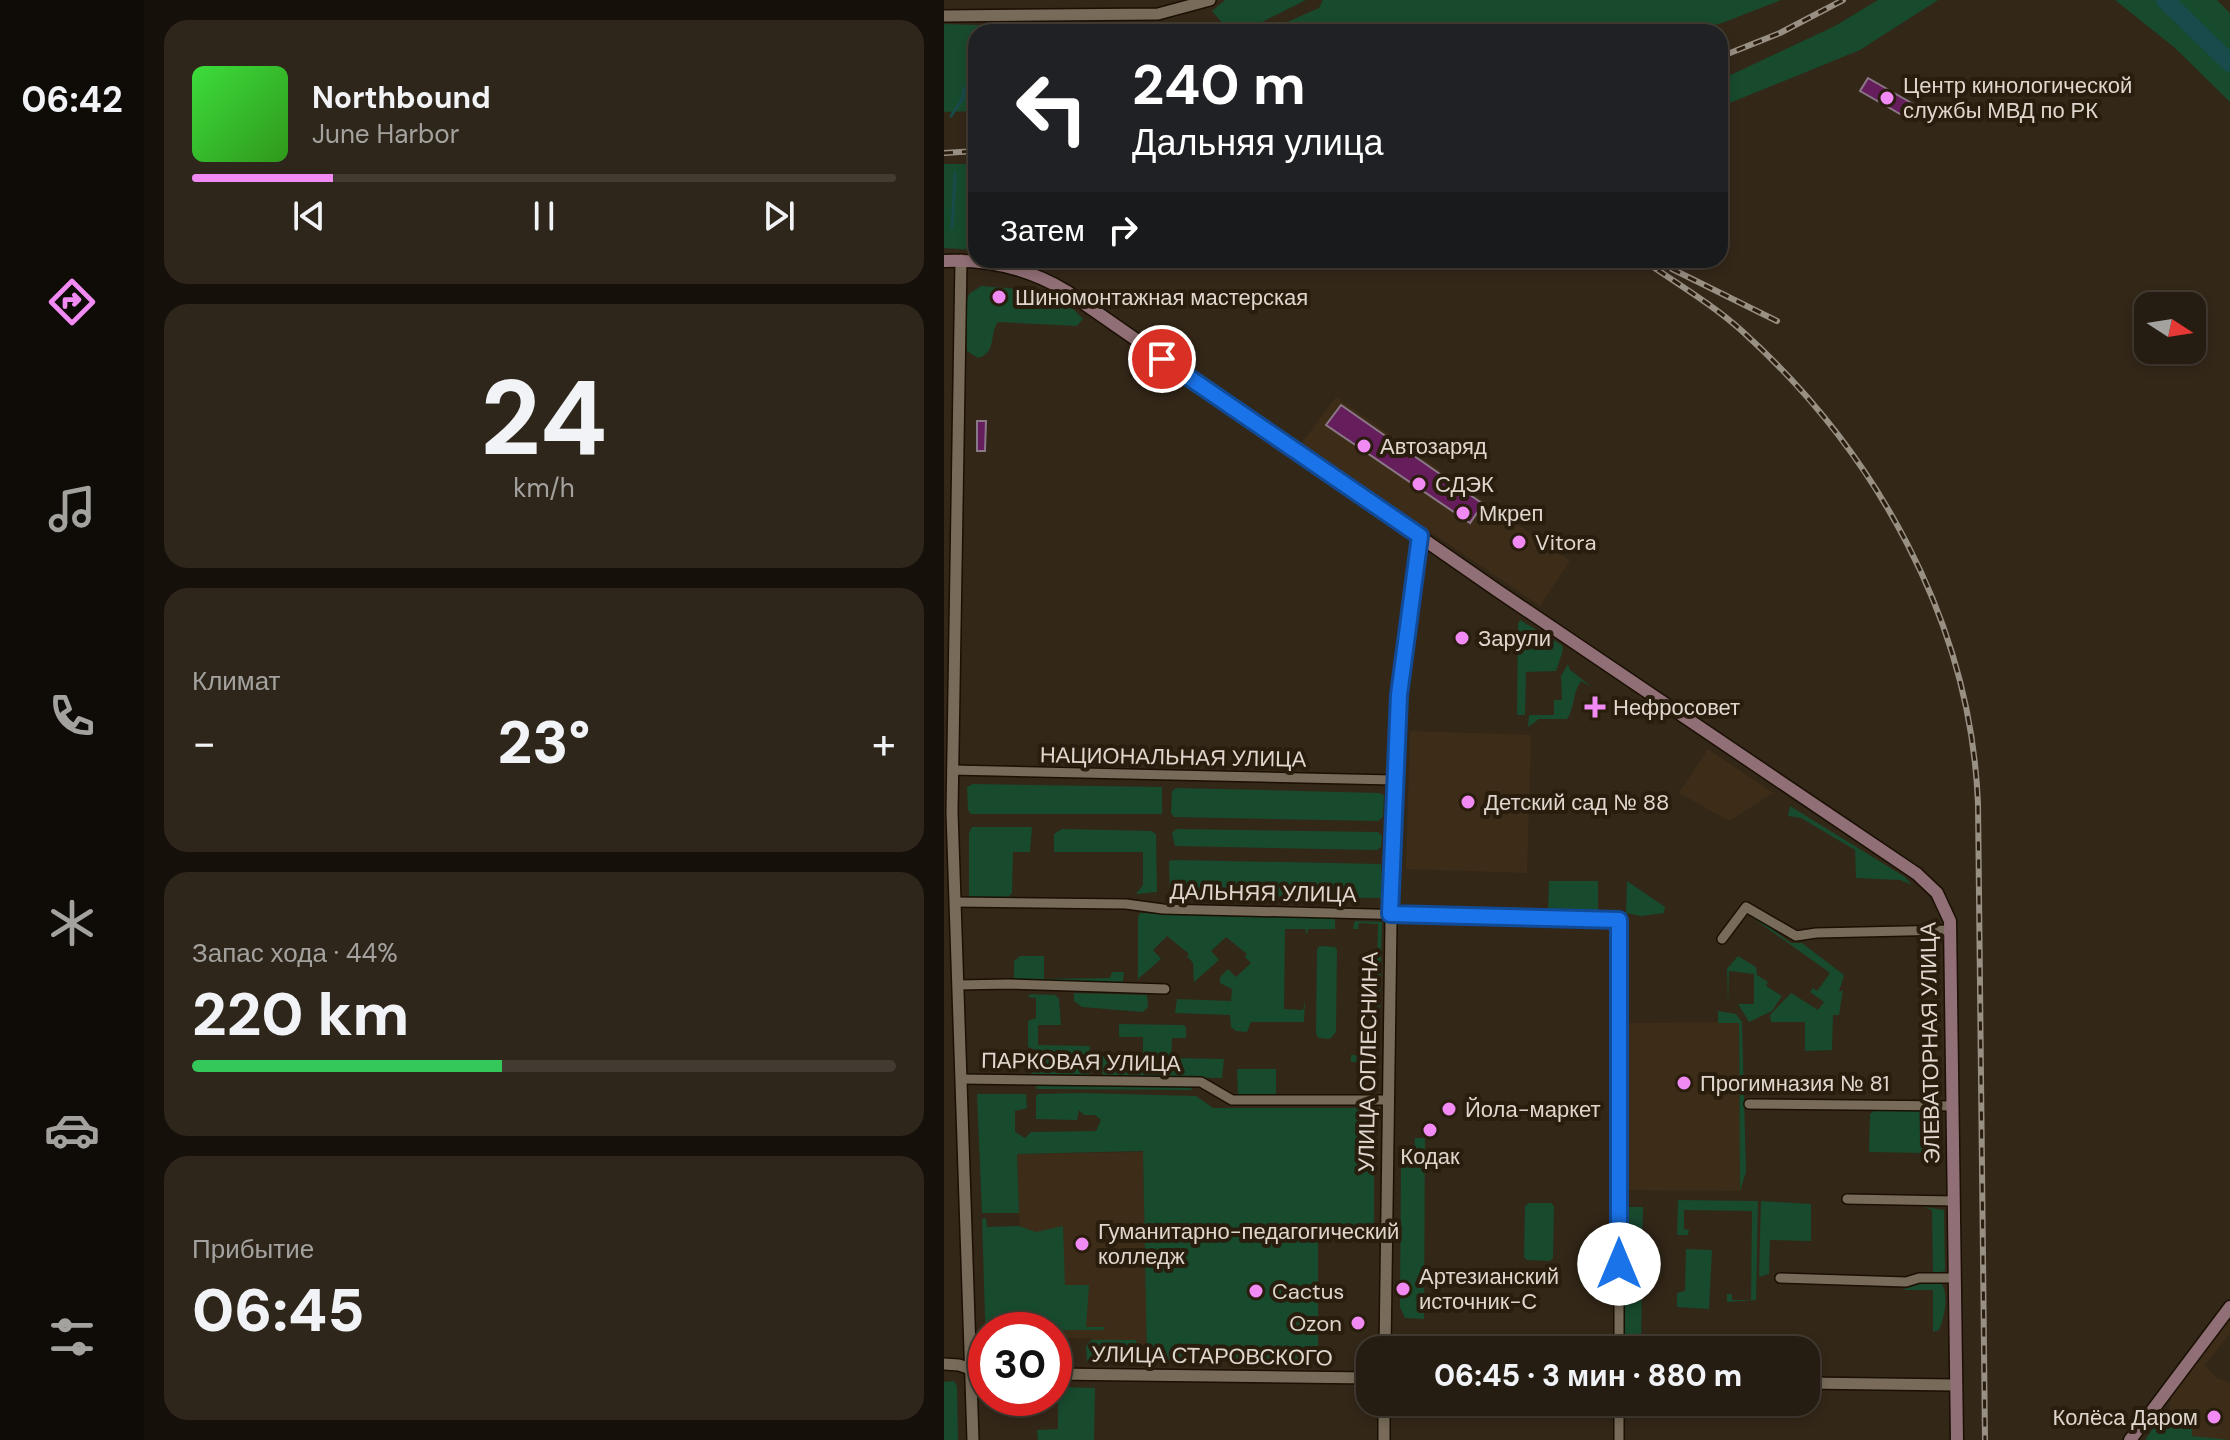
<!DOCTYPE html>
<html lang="ru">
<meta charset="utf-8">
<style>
body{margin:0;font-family:"DM Sans",sans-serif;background:#2e261b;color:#f1f3f6;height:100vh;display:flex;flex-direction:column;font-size:30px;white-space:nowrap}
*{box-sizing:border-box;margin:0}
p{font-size:26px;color:#a4a29f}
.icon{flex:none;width:44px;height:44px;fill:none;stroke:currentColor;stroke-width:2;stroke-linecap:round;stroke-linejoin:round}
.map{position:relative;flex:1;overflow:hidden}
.sheet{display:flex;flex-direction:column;gap:20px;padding:20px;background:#15100a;width:800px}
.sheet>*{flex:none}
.hud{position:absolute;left:24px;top:24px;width:760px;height:244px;border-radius:24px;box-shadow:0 4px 12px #0003,0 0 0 2px #423b32;background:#202124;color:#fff;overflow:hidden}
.needle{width:52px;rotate:102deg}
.buttons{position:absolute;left:1190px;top:292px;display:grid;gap:16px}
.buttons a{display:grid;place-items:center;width:72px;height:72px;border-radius:16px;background:#261d12;box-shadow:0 4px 12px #0003,0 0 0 2px #423b32;font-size:40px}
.speed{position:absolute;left:24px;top:1312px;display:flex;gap:16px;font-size:40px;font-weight:700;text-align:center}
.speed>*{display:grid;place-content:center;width:104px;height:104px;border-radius:50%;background:#261d12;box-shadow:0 4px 12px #0003,0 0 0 2px #423b32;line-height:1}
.speed .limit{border:12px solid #d22;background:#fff;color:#111}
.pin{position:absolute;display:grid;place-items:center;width:68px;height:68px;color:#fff;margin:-34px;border:4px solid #fff;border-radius:50%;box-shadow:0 2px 8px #0007}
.me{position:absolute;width:88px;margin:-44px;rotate:0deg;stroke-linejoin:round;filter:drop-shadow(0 0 6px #0008)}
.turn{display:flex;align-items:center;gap:28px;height:168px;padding:0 32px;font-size:36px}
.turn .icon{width:104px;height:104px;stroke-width:2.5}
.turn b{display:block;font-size:56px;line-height:68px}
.then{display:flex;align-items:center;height:76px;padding:0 32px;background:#0003;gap:16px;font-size:30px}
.big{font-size:60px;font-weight:800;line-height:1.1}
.sheet .widget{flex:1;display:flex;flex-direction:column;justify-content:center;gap:12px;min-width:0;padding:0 28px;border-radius:24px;background:#2e261b}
.sheet .dial{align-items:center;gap:0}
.dial b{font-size:104px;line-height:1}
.song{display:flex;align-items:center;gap:24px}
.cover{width:96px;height:96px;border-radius:12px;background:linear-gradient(135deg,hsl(120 70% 55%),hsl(110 70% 35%))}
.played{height:8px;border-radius:4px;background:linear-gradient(90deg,#f28af3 20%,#423b32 20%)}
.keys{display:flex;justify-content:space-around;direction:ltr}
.heat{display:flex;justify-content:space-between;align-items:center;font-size:44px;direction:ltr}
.charge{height:12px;border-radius:6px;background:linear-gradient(90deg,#34c759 44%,#423b32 0)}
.trip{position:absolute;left:412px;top:1336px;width:464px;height:80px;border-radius:24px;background:#261d12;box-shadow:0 4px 12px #0003,0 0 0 2px #423b32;font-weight:800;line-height:80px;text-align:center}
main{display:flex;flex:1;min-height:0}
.menu{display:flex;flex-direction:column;width:144px;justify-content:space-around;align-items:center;background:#0f0c07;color:#a4a29f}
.menu .icon{width:56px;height:56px}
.menu .active{color:#f28af3}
.menu b{font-size:36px;color:#f1f3f6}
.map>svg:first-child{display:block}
.built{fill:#3d2d18}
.green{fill:#184a2e}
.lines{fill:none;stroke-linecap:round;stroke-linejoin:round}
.stream{stroke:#194a4c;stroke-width:3}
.river{stroke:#194a4c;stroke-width:18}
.building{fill:#651d5c;stroke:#8b7887;stroke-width:2}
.minor-casing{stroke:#1a1003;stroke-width:12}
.tertiary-casing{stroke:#1a1003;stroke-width:14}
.secondary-casing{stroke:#1a1003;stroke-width:15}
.minor{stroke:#786b59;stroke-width:9}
.tertiary{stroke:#786b59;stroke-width:11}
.secondary{stroke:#916f76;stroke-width:12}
.rail-casing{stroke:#999084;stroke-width:6}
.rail{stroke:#291d0e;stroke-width:3;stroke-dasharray:9;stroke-linecap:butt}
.route-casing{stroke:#114b97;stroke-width:20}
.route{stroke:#1a73e8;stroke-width:14}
.poi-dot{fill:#f28af3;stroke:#291d0e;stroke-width:3}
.labels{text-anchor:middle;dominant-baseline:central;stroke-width:8;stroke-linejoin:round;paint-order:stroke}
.poi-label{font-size:22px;fill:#dfd7cd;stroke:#291d0e;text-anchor:start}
.street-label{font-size:22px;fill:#dfd7cd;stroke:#291d0e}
</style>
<main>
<nav class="menu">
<b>06:42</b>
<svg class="icon active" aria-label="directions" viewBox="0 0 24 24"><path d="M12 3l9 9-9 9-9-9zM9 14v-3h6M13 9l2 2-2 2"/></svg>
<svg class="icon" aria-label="music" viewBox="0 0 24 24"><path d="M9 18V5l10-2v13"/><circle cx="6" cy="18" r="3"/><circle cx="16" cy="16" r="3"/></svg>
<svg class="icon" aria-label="phone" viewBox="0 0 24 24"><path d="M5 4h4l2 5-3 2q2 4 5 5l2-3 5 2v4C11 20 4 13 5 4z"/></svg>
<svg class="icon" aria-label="climate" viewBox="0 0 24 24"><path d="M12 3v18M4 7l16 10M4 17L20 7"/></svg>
<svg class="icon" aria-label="car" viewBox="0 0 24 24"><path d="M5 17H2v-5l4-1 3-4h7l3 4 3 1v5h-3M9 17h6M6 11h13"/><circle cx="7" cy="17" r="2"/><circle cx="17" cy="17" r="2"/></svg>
<svg class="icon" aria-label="filters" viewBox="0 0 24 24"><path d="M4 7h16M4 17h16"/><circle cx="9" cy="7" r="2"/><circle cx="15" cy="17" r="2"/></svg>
</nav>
<section class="sheet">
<div class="widget">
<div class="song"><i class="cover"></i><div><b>Northbound</b><p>June Harbor</p></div></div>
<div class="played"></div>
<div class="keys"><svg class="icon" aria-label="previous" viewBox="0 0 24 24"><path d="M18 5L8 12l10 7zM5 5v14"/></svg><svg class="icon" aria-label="pause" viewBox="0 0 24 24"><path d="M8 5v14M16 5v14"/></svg><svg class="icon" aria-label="next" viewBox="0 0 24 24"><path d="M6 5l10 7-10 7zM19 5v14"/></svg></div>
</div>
<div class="widget dial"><b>24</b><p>km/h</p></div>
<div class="widget"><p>Климат</p>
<div class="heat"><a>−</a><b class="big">23°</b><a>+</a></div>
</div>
<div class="widget"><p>Запас хода · 44%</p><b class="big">220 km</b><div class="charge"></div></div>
<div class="widget"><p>Прибытие</p><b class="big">06:45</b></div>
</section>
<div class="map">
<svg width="1286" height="1440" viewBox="0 0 1286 1440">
<rect width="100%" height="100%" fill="#332718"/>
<g class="built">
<polygon points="392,397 626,561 596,606 357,444"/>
<polygon points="466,731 587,735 583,873 462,869"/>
<polygon points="764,749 829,793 785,821 735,793"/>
<polygon points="795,1022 796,1191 685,1190 685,1023"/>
<polygon points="199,1152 203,1352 149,1351 148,1338 115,1338 113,1262 77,1263 73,1154"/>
<polygon points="1286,1317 1286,1333 1261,1365 1272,1378 1286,1382 1286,1440 1219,1440 1228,1392"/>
</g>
<g class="green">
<polygon points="281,0 362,0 298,32 286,32 268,11"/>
<polygon points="379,0 837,0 778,23 744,32 320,32 375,8"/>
<polygon points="934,0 994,0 916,50 776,107 776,80 891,26"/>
<polygon points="1171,0 1273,0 1286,13 1286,102 1231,48"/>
<polygon points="0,24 126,28 133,32 32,32 32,111 0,112"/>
<polygon points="0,164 32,164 32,250 0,248"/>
<path d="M37,286l76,6 26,27 -6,7 -79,-4c-9,12 -1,31 -20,36l-11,-7v-50l2,-7z"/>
<polygon points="576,620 618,645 619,650 612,671 582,672 581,715 573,715 574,624"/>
<path d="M624,664l2,6 22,17 -11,-6c-9,13 -6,26 -14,38h-28l-11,8 1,-12h25v-15h8l-1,-24z"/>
<polygon points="29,784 218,787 218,814 27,814 24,810 23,787"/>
<polygon points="232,788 435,793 440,795 439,817 434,821 230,817 227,813 228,791"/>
<polygon points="846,806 961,877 968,885 956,880 912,878 911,850 857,818 844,816"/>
<polygon points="28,827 88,827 86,852 69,852 68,893 63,899 27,898 25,895 25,833"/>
<polygon points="118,829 207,831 212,834 213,892 192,894 199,885 199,852 110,852 110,834"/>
<polygon points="232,829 434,832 438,836 437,847 433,850 231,846 228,833"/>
<polygon points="231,860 437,864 438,896 436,898 226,895 225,861"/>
<polygon points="605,881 654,881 654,912 604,911"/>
<polygon points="683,881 721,907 720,913 697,916 682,913"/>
<polygon points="196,913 391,917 391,929 364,929 363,935 361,929 341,929 340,1009 359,1010 361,1000 360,1022 307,1022 303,1032 292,1031 287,1027 286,1015 231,1013 233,999 287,1001 288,989 276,983 276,977 284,969 292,977 307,963 301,957 303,954 282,937 267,951 275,960 250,982 249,963 243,956 245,954 223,936 209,950 217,959 194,979 194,917"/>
<polygon points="809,918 813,918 847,943 858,943 900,975 895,992 899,990 895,1015 889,1015 888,1050 861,1051 861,1022 827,1022 826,1015 847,993 874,1010 880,1002 866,992 869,988 873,991 886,973"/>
<polygon points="411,921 438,922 434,1063 407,1062 407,1055 412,1055 413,1060 431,1060 434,924 415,923 414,929 409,929"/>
<polygon points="376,946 391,947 393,950 392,1032 386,1039 374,1038 372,1033 373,949"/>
<polygon points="76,956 100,956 100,979 166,978 168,972 180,972 179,981 176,985 70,982 70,961"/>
<polygon points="794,956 812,967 813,975 824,982 822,986 838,996 828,1011 805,1022 794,1004 810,1004 810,974 785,971 784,1004 783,969"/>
<polygon points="130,993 203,995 204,1007 199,1012 138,1007 130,1001"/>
<polygon points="86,994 111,995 115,999 117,1025 94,1025 94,1045 146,1046 145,1075 86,1074 92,1071 92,1050 84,1047 84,1021 92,1018 92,998 84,997"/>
<polygon points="774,1011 792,1014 798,1022 802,1172 796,1191 795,1023 774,1023"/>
<polygon points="175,1024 239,1025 242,1027 242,1038 228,1038 227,1058 280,1059 278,1078 161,1076 158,1073 158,1056 199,1055 199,1037 175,1037"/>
<polygon points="293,1069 332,1069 332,1096 294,1096"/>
<polygon points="93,1084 244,1086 249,1090 92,1089"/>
<polygon points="138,1093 252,1096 269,1108 422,1108 430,1113 430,1237 404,1237 404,1227 374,1227 374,1347 360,1360 203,1361 199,1151 73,1154 75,1213 38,1213 33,1094 82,1094 83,1108 71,1111 71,1132 81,1138 87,1132 152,1131 157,1120 151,1115 140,1115 135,1110 133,1120 92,1119 92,1096 94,1094"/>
<polygon points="931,1110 994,1111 997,1160 988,1160 981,1153 925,1152 926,1114"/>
<polygon points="471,1138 481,1138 480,1319 461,1318 456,1307 457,1162 470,1154"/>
<polygon points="734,1200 814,1201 812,1300 783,1302 783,1294 788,1294 788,1300 807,1300 808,1211 740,1210 740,1229 745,1230 744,1235 733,1235"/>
<polygon points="817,1201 867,1204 867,1241 826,1240 825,1274 815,1277"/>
<polygon points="585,1203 607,1203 610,1206 609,1258 606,1261 583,1260 580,1257 581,1206"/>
<polygon points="683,1207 699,1207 697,1350 680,1350"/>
<polygon points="980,1207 1000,1210 1001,1271 989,1274 988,1210"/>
<polygon points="42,1218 43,1227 75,1226 92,1232 119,1226 121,1285 145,1285 142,1327 161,1327 159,1330 42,1330 42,1348 38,1219"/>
<polygon points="742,1249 768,1250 765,1309 733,1307 733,1293 741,1291"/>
<path d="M997,1283c8,11 4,33 -2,47l-6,2v-42h-31l17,-6z"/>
<polygon points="147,1340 192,1340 195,1358 192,1362 143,1361 142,1347"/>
<polygon points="10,1381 13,1386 14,1440 0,1440 0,1382"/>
<polygon points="114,1387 151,1388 150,1440 94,1440 93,1430 114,1429"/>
<polygon points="1221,1411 1248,1428 1248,1436 1286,1440 1201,1440"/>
</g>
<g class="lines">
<g class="stream">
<polyline points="7,116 19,98 20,89 32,83"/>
<polyline points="8,228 11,174"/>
</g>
<polyline class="river" points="1221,0 1286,63"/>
</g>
<g class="building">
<polygon points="924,78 971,105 963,118 916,91"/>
<polygon points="397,405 539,504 526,523 382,425"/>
<polygon points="33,421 42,421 41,451 33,451"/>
</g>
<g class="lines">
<defs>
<g id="minor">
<polyline points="8,770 449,780"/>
<polyline points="11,902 182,904 219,909 675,920 675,1350"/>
<polyline points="778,939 802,907 852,936 872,933 1006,930"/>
<polyline points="14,985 65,984 221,989"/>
<polyline points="17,1079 257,1082 288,1100 443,1100"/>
<polyline points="805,1104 1009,1106"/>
<polyline points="903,1199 1009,1201"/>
<polyline points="836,1278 962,1282 975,1278 1010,1278"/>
<polyline points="675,1440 675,1402"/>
</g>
<g id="tertiary">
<polyline points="0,16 214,14 266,0"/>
<polyline points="17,260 8,812 29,1440"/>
<polyline points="441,1350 449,780 465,608 476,536"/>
<polyline points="0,1364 15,1365 42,1374"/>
<polyline points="110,1374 426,1378"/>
<polyline points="862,1383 1011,1385"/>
<polyline points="440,1440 440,1402"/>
</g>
<g id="secondary">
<path d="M0,261c43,-2 86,8 122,30l432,300 419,283 20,19 13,28 7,519"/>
<polyline points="1186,1440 1286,1307"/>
</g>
</defs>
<use href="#minor" class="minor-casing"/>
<use href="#tertiary" class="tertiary-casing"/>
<use href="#secondary" class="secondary-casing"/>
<use href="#minor" class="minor"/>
<use href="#tertiary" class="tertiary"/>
<use href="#secondary" class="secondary"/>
<defs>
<g id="rail">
<polyline points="776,57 836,33 899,0"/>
<polyline points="0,153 32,151"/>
<path d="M699,260c33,23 69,44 99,71 134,121 229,291 236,473l7,636"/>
<polyline points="728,269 833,321"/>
</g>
</defs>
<use href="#rail" class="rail-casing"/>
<use href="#rail" class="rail"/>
</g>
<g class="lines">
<defs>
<polyline id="route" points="218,359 476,536 455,695 446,914 675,920 675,1264"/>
</defs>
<use href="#route" class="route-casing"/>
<use href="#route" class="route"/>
</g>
<g class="poi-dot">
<circle cx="943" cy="98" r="8"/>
<circle cx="55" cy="297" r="8"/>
<circle cx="420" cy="446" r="8"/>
<circle cx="475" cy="484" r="8"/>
<circle cx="519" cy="513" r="8"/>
<circle cx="575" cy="542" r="8"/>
<circle cx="518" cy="638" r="8"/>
<path d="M647 695h8v8h8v8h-8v8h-8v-8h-8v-8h8z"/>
<circle cx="524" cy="802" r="8"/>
<circle cx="740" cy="1083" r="8"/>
<circle cx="505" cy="1109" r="8"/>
<circle cx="486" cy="1130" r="8"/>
<circle cx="138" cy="1244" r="8"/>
<circle cx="459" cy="1289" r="8"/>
<circle cx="312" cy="1291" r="8"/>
<circle cx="414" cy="1323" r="8"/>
<circle cx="1270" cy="1417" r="8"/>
</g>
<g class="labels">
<g class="poi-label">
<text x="959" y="85">Центр кинологической<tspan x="959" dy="25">службы МВД по РК</tspan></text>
<text x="71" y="297">Шиномонтажная мастерская</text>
<text x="436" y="446">Автозаряд</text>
<text x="491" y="484">СДЭК</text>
<text x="535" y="513">Мкреп</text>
<text x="591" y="542">Vitora</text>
<text x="534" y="638">Зарули</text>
<text x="669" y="707">Нефросовет</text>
<text x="540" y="802">Детский сад № 88</text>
<text x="756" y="1083">Прогимназия № 81</text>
<text x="521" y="1109">Йола-маркет</text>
<text x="486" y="1156" text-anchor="middle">Кодак</text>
<text x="154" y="1231">Гуманитарно-педагогический<tspan x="154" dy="25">колледж</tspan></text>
<text x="475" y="1276">Артезианский<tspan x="475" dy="25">источник-С</tspan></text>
<text x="328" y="1291">Cactus</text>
<text x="398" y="1323" text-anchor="end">Ozon</text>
<text x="1254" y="1417" text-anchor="end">Колёса Даром</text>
</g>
<g class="street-label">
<text transform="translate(229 757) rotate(1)">НАЦИОНАЛЬНАЯ УЛИЦА</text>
<text transform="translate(319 893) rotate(1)">ДАЛЬНЯЯ УЛИЦА</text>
<text transform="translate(986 1043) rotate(-91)">ЭЛЕВАТОРНАЯ УЛИЦА</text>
<text transform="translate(137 1062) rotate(1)">ПАРКОВАЯ УЛИЦА</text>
<text transform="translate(424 1062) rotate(-89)">УЛИЦА ОПЛЕСНИНА</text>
<text transform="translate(268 1356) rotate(1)">УЛИЦА СТАРОВСКОГО</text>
</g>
</g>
</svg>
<div class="buttons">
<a><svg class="needle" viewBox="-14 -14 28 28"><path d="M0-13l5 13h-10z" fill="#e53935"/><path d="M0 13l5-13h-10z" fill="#a4a29f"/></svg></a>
</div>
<div class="speed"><div class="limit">30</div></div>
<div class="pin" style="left:218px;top:359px;background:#d93025"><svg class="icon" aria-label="arrive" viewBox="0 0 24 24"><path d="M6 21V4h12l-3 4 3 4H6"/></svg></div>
<svg class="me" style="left:675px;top:1264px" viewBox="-20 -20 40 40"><circle r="19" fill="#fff"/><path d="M0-13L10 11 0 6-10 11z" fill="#1a73e8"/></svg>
<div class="trip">06:45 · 3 мин · 880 m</div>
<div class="hud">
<div class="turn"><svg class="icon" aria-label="left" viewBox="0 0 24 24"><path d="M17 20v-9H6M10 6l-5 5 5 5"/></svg><div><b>240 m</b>Дальняя улица</div></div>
<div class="then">Затем<svg class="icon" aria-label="right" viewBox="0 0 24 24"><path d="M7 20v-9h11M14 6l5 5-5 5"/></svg></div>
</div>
</div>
</main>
